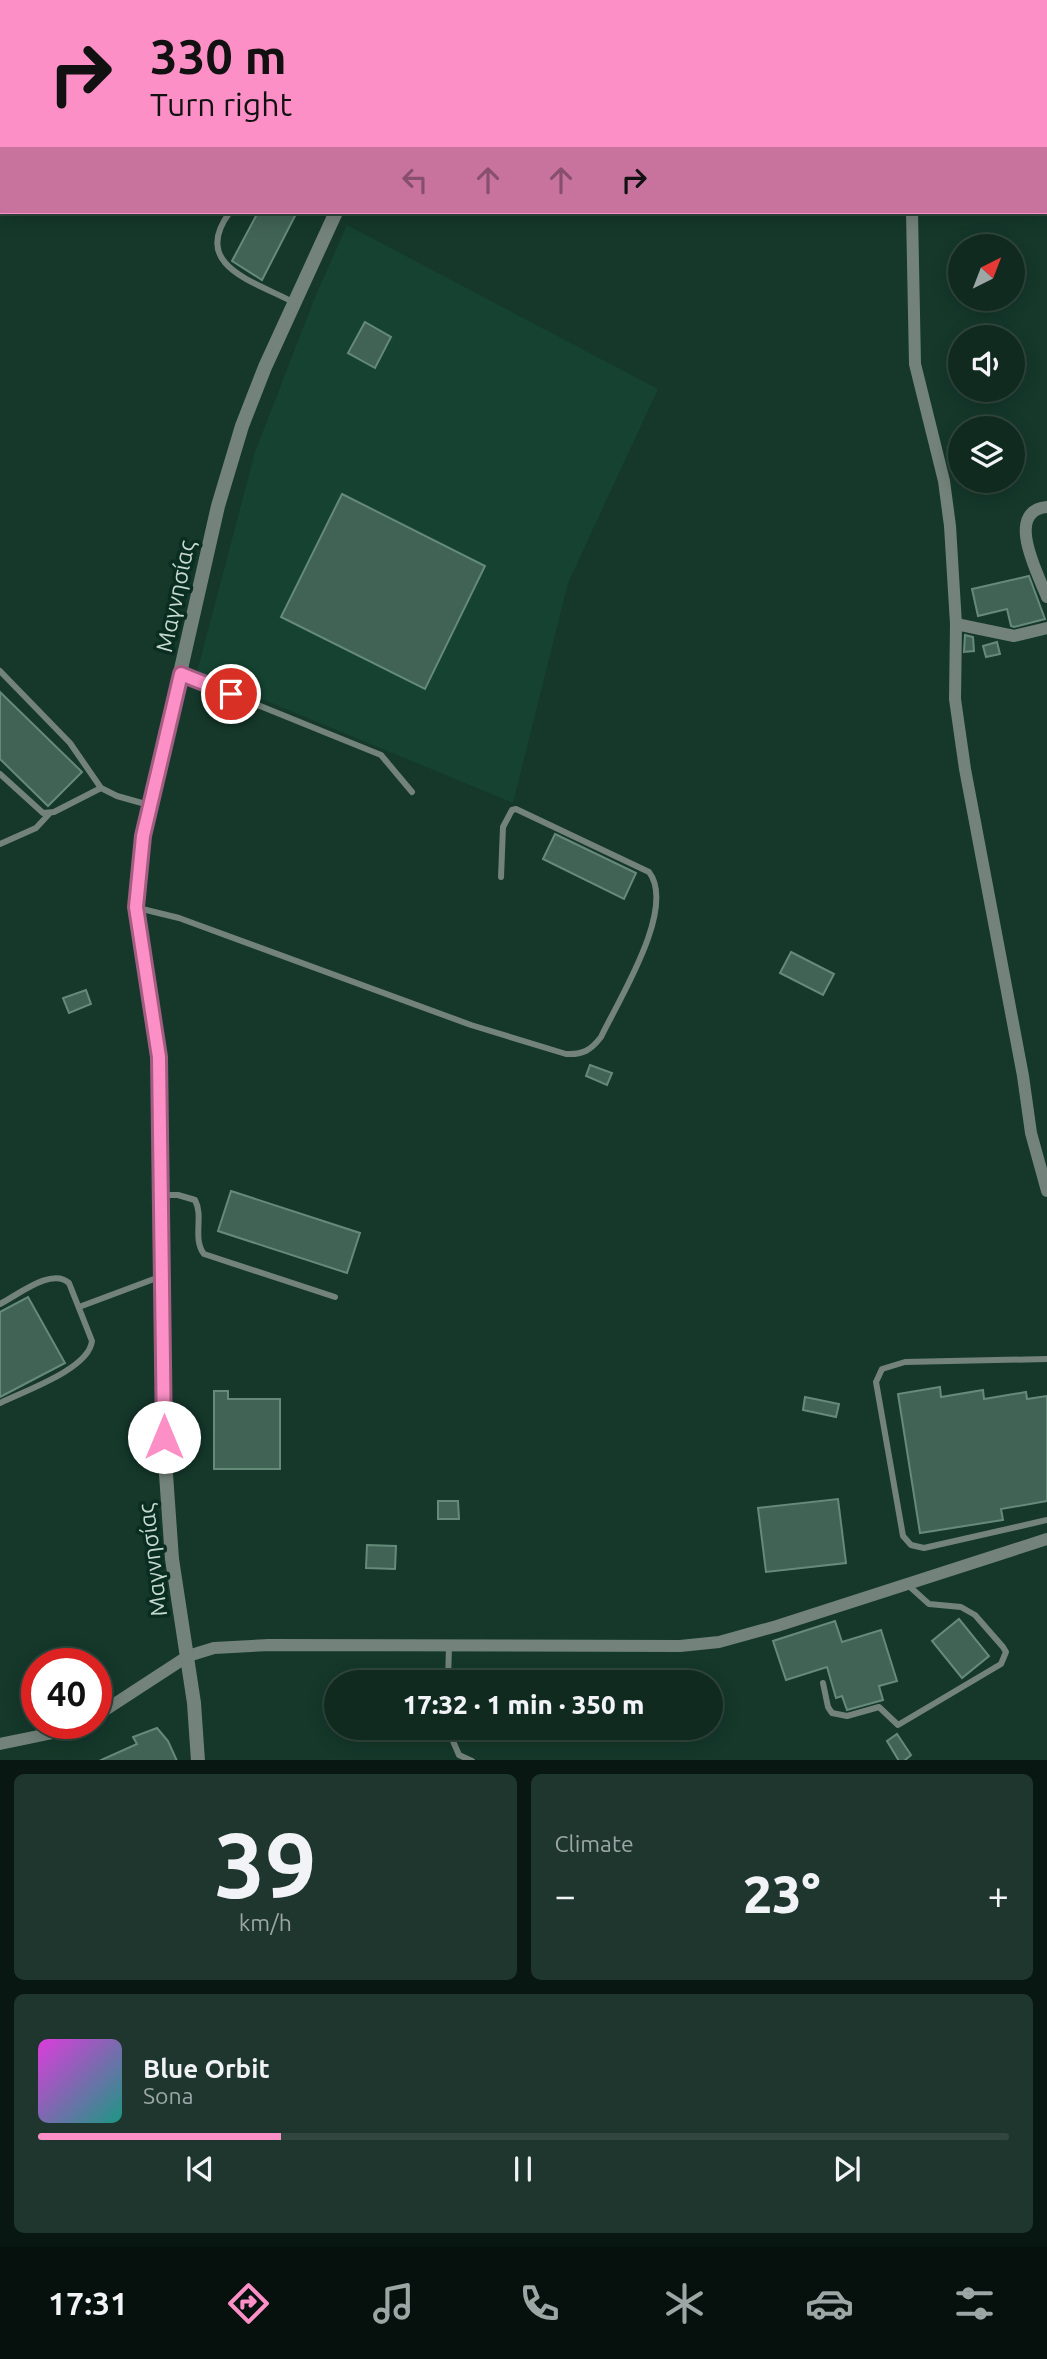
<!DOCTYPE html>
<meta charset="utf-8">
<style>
body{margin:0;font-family:Ubuntu,sans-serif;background:#1e362d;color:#f1f3f6;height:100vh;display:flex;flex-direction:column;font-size:26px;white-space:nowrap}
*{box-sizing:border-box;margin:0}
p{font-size:23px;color:#9ca7a5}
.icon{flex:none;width:38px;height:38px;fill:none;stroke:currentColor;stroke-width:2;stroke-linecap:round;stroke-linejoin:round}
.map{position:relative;height:1760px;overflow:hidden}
.panel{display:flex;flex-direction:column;gap:14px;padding:14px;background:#091712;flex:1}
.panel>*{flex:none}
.top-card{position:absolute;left:0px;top:0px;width:1048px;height:214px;box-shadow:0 4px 18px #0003,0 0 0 2px #30463e;background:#fb8fc6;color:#111;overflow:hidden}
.needle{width:46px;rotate:42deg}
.buttons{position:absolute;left:948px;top:234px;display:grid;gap:14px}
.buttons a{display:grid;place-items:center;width:77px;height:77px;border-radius:50%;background:#102a20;box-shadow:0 4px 18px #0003,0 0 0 2px #30463e;font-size:35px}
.speed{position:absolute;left:21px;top:1648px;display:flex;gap:14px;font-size:35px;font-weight:700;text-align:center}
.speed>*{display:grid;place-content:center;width:91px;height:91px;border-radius:50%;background:#102a20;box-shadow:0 4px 18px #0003,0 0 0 2px #30463e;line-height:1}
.speed .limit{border:10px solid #d22;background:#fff;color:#111}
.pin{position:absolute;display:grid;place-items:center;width:60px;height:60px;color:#fff;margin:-30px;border:4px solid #fff;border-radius:50%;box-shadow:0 2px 7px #0007}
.me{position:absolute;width:77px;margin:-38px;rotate:0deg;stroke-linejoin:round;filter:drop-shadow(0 0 5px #0008)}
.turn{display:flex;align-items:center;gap:24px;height:147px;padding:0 35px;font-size:32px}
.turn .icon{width:91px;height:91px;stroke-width:2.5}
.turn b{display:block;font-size:49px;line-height:60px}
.lanes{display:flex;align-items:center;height:66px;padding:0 35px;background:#0003;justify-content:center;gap:35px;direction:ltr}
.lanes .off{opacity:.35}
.big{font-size:52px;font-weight:800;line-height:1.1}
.panel .widget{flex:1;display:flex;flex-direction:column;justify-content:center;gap:10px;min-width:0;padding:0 24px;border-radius:10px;background:#1e362d}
.panel .dial{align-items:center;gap:0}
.dial b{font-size:91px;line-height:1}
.song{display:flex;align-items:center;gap:21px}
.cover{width:84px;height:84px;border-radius:10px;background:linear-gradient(135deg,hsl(300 70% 55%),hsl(170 70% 35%))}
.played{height:7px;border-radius:4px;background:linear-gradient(90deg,#fb8fc6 25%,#30463e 25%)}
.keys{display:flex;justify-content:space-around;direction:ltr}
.heat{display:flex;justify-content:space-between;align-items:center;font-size:38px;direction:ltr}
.panel .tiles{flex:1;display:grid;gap:14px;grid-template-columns:1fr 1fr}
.widget:last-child{grid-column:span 2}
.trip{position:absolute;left:324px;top:1670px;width:399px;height:70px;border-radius:35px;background:#102a20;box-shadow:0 4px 18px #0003,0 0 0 2px #30463e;font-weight:800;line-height:70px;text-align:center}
.tab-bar{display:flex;height:112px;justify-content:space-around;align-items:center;background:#06110d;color:#9ca7a5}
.tab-bar .icon{width:49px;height:49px}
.tab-bar .on{color:#fb8fc6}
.tab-bar b{font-size:32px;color:#f1f3f6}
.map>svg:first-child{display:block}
.built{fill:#154231}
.building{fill:#416355;stroke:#668a7a;stroke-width:2}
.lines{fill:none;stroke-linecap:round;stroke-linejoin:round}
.service{stroke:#73837b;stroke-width:6}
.minor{stroke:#73837b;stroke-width:12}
.tertiary{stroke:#73837b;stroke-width:14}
.route-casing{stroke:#a35d81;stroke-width:18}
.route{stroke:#fb8fc6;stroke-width:12}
.labels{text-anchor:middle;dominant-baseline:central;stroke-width:7;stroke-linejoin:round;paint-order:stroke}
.street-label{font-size:23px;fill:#c6d9d0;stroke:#0a2d21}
</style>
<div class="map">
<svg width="1047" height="1761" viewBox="0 0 1047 1761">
<rect width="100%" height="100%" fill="#15382b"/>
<polygon class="built" points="347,225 658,389 568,583 513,803 197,672 255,452 315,297"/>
<g class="building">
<polygon points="258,212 297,212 262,280 232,261"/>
<polygon points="365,322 391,337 375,368 348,353"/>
<polygon points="342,494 485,566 425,689 281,617"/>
<polygon points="1029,576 1045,619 1014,627 1011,626 1007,609 978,616 972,589"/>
<polygon points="965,635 973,637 974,651 964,652"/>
<polygon points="997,642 1000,654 986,657 983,646"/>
<polygon points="0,692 82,772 48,806 0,759"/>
<polygon points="555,834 636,873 624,899 543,859"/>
<polygon points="791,952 834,974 823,995 780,973"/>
<polygon points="86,990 91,1004 69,1013 63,998"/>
<polygon points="590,1065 612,1073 607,1085 586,1076"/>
<polygon points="231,1191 360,1233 347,1273 218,1231"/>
<polygon points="28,1297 65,1363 0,1397 0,1312"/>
<polygon points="940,1387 941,1397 983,1390 984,1399 1026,1392 1027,1399 1047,1396 1047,1501 1001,1509 1003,1520 920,1533 898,1394"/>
<polygon points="214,1391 228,1391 228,1399 280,1399 280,1469 214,1469"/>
<polygon points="805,1397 839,1404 836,1417 803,1410"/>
<polygon points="838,1499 846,1563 766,1572 758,1508"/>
<polygon points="438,1501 458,1501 459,1519 438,1519"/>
<polygon points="367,1545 396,1546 395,1569 366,1568"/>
<polygon points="959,1619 989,1656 962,1678 932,1641"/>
<polygon points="835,1621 842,1642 881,1630 897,1681 879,1686 883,1700 847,1710 842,1696 836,1698 827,1667 786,1680 773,1641"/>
<polygon points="157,1728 168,1741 177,1761 99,1761 137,1744 133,1737"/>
<polygon points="897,1734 911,1755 904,1761 899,1761 887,1741"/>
</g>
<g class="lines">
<g class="service">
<polyline points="521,2 521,0"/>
<polyline points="711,2 712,0"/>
<path d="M230,212c-40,53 23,69 63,90"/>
<polyline points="0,671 70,743 101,788 117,796 149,805"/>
<polyline points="181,674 381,755 412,792"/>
<polyline points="0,774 43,813 54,812 101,788"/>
<polyline points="0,844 36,828 49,814"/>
<path d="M138,908l41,10 292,107 95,29c17,1 25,-4 35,-17 17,-36 76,-129 48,-165l-133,-63 -4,1 -9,17 -2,50"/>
<path d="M162,1195h16l17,5c9,17 -3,38 9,54l131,43"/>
<path d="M0,1304c18,-9 52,-37 69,-21l23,58c-3,28 -68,50 -92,62"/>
<polyline points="79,1307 162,1276"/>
<polyline points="1047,1359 905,1362 882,1369 876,1382 903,1536 911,1545 924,1548 1047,1520"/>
<polyline points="448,1682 449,1645"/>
<polyline points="823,1683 828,1707 832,1713 847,1716 879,1707 898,1725 1001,1664 1006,1652 1003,1647 975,1615 961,1607 929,1604 909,1586"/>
<polyline points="447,1727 459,1755 472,1761"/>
</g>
<g class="minor">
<polyline points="931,2 932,0"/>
<polyline points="912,212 915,364 944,481 950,526 956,624 955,699 965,769 1023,1076 1031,1133 1047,1191"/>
<path d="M1047,507c-43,4 -9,67 0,90"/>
<polyline points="956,624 1014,636 1047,628"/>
<polyline points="96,1716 188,1656 214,1648 269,1645 680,1646 719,1642 777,1626 1047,1539"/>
<polyline points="0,1744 53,1733 76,1724"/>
</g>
<g class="tertiary">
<polyline points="468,2 469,0"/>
<polyline points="198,1761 194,1703 172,1559 165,1460 159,1057 136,907 143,836 218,506 242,426 265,367 336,212"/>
</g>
</g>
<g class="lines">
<defs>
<polyline id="route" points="164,1437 159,1057 136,907 143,836 181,674 231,694"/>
</defs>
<use href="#route" class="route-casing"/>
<use href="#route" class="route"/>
</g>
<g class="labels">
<g class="street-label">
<text transform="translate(175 596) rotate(-78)">Μαγνησίας</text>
<text transform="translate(152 1560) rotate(-97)">Μαγνησίας</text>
</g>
</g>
</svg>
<div class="buttons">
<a><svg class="needle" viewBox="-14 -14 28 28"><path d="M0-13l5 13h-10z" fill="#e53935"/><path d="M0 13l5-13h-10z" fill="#9ca7a5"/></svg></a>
<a><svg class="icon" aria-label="sound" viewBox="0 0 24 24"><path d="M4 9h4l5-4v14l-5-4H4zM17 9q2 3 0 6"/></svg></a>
<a><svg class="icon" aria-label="layers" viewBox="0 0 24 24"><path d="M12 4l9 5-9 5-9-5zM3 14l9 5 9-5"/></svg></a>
</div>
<div class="speed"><div class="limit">40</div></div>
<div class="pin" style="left:231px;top:694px;background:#d93025"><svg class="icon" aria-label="arrive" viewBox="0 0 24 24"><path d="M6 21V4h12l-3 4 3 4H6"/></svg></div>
<svg class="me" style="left:164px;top:1437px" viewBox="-20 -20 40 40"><circle r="19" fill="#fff"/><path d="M0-13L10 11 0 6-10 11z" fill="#fb8fc6"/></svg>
<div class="trip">17:32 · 1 min · 350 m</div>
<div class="top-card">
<div class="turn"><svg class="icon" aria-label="right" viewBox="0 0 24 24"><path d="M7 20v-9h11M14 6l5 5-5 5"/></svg><div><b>330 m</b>Turn right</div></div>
<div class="lanes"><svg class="icon off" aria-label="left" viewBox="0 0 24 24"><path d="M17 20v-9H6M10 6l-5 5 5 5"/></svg><svg class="icon off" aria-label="ahead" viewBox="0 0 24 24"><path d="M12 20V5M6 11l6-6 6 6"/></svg><svg class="icon off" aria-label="ahead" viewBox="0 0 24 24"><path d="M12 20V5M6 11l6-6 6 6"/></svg><svg class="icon" aria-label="right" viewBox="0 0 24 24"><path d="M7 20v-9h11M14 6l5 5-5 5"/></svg></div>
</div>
</div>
<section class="panel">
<div class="tiles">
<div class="widget dial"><b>39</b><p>km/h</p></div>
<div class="widget"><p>Climate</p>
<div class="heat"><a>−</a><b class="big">23°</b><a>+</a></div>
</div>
<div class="widget">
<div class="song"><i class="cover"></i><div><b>Blue Orbit</b><p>Sona</p></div></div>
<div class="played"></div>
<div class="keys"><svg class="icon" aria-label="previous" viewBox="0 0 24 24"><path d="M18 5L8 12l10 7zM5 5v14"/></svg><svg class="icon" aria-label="pause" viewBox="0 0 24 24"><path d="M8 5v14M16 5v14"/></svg><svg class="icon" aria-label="next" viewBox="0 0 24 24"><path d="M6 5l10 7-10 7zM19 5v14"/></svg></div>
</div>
</div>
</section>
<nav class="tab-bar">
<b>17:31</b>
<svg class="icon on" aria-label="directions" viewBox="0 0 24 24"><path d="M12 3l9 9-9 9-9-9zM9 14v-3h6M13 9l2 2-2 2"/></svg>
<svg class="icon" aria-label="music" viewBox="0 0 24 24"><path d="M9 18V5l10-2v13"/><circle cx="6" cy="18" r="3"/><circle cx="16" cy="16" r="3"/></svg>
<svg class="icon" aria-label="phone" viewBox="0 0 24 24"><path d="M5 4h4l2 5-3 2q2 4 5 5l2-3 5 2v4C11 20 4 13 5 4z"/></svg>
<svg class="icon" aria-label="climate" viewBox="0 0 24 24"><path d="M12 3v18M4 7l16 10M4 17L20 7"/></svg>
<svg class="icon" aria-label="car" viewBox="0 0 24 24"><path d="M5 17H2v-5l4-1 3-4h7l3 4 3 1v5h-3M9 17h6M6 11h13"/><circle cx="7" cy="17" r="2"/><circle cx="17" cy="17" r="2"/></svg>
<svg class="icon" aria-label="filters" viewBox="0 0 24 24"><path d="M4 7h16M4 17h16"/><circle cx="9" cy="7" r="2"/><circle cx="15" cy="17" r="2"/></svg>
</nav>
